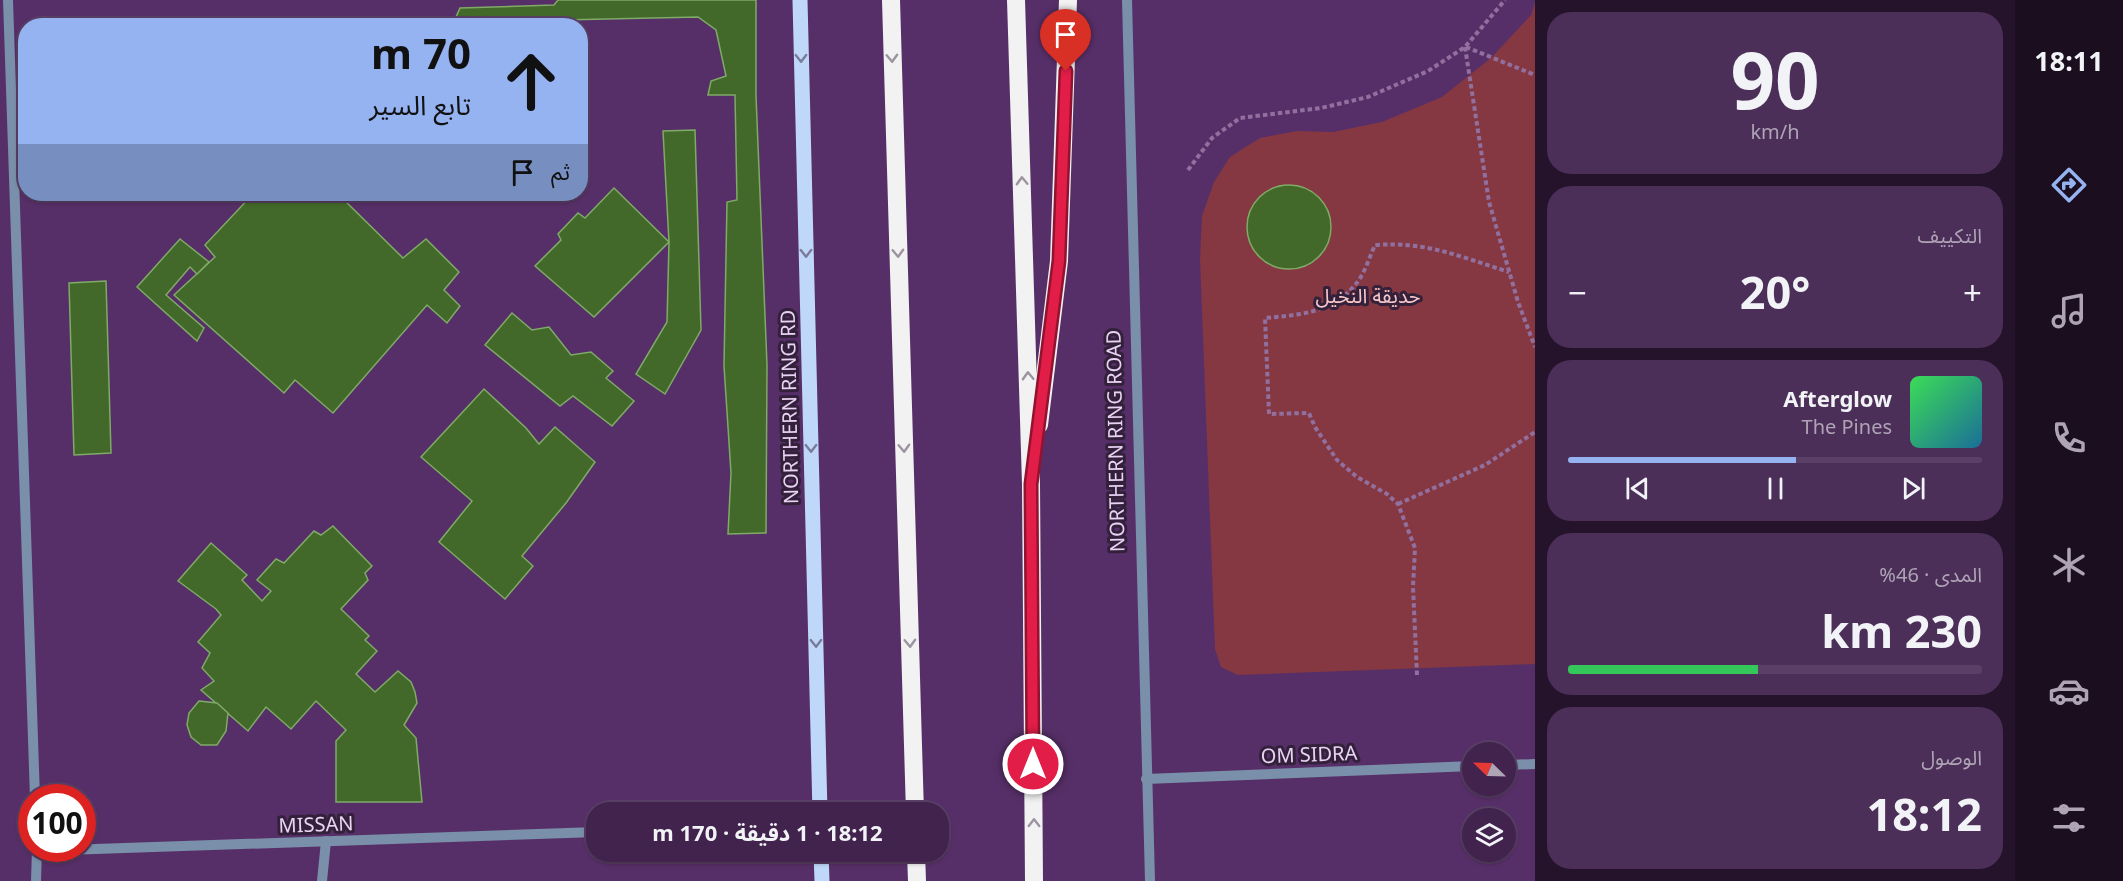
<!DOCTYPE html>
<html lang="ar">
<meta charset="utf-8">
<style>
body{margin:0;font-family:"Noto Sans","Noto Sans Arabic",sans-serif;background:#4c2f58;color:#f1f3f6;direction:rtl;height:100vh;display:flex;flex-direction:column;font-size:22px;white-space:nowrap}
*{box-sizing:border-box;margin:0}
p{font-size:20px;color:#aea4b6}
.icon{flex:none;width:33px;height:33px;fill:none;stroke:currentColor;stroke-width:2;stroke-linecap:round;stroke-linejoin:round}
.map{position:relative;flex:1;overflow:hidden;direction:ltr}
.details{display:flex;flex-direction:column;gap:12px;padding:12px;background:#24132b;width:480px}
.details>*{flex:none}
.top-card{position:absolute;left:18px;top:18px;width:570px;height:183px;border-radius:24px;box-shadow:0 2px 4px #0004,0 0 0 2px #5a4066;direction:rtl;background:#95b2f1;color:#111;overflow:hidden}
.needle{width:39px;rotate:293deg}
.controls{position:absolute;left:1462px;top:742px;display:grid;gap:12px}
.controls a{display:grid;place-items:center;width:54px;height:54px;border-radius:50%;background:#41234e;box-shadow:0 2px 4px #0004,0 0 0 2px #5a4066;font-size:30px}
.speed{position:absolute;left:18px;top:784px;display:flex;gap:12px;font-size:30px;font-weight:700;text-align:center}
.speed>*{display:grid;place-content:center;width:78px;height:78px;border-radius:50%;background:#41234e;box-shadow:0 2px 4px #0004,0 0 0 2px #5a4066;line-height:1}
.speed .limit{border:9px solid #d22;background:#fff;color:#111}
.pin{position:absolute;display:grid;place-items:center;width:51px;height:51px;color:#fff;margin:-62px -26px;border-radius:50% 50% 50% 0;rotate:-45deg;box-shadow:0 0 6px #0007}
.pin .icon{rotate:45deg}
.me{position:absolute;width:66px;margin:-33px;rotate:0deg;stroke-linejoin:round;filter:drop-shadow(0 0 4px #0008)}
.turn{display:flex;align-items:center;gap:21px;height:126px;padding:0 18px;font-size:27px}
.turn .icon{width:78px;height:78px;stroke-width:2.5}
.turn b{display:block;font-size:42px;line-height:51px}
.then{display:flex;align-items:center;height:57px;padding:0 18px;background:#0003;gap:12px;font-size:22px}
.big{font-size:45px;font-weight:700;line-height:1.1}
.details .widget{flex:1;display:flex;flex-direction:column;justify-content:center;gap:9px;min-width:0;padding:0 21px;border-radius:24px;background:#4c2f58}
.details .dial{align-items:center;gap:0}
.dial b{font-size:78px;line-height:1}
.song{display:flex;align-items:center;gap:18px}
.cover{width:72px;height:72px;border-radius:9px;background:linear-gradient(135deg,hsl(130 70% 55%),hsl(200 70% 35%))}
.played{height:6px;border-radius:3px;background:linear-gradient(90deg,#95b2f1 55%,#5a4066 55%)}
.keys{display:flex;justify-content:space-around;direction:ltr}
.heat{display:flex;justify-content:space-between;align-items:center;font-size:33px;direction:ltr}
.charge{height:9px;border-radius:4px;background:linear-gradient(90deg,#34c759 46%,#5a4066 0)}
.trip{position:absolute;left:586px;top:802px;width:363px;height:60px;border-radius:24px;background:#41234e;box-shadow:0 2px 4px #0004,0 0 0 2px #5a4066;font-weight:700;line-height:60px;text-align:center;direction:rtl}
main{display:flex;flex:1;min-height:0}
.tab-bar{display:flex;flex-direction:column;width:108px;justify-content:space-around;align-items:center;background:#1a0e1f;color:#aea4b6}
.tab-bar .icon{width:42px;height:42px}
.tab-bar .selected{color:#95b2f1}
.tab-bar b{font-size:27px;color:#f1f3f6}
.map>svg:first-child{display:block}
.green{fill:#853841}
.building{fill:#426929;stroke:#7faa67;stroke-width:1.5}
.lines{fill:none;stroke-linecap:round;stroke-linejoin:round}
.path{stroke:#91709f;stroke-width:4;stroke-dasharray:4.5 3;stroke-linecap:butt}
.minor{stroke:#7a8fa9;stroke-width:10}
.major{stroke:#bfd8f9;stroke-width:15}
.highway{stroke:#f2f2f2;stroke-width:18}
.oneway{stroke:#797c9a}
.oneway2{stroke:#9c94a0}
.route-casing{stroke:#92132f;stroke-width:15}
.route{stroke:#e11d48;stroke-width:10}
.labels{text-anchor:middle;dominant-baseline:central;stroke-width:6;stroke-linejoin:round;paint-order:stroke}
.park-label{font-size:20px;fill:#f7c7c9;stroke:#33213b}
.street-label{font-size:20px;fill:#e9d2f4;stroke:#33213b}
</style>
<main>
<nav class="tab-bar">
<b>18:11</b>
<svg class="icon selected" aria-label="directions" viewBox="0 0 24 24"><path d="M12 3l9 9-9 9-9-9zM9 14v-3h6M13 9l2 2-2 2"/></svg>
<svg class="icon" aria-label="music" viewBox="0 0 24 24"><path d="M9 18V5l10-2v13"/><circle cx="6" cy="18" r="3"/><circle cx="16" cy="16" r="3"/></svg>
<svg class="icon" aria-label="phone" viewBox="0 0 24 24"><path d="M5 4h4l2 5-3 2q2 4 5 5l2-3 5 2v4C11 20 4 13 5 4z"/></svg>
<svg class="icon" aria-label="climate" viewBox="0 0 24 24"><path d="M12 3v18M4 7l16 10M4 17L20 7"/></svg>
<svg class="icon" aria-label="car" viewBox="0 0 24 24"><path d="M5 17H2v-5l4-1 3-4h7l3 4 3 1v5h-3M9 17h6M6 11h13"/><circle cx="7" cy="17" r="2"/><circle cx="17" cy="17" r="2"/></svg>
<svg class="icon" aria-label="filters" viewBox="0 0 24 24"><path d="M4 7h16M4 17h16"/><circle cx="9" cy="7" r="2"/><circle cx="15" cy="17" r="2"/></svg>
</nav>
<section class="details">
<div class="widget dial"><b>90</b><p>km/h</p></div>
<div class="widget"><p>التكييف</p>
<div class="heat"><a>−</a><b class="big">20°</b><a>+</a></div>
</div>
<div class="widget">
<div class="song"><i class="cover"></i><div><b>Afterglow</b><p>The Pines</p></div></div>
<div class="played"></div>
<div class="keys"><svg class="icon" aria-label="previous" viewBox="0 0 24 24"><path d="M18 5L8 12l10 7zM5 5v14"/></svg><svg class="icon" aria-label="pause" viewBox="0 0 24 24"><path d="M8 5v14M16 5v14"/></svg><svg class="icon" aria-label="next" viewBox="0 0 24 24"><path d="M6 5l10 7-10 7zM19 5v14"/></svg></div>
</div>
<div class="widget"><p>المدى · 46%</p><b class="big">230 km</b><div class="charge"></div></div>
<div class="widget"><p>الوصول</p><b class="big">18:12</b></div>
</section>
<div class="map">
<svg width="1535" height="881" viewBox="0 0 1535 881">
<rect width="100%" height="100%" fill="#572f68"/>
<polygon class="green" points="1535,3 1535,664 1238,675 1221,667 1215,649 1200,259 1202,216 1214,182 1230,157 1260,138 1297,131 1333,132 1382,122 1442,97 1491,58 1531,15"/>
<g class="building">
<polygon points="558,0 756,0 756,96 767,365 766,533 728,534 731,473 724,366 727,202 737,200 735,95 708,95 711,81 726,76 716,30 698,17 561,20 520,22 520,26 452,26 460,8 554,5"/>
<polygon points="695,130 701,330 665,394 636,374 667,322 669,242 663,131"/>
<circle cx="1289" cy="227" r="42"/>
<polygon points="614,188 669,242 594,317 535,266 561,240 558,234 578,213 585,218"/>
<polygon points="253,194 338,194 403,258 426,239 459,272 444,290 460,306 447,323 427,305 333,413 295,380 284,393 174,295 215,257 205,245"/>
<polygon points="180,239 209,262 197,274 190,267 166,295 204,328 197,341 137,287"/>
<polygon points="106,281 111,453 74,455 69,283"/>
<polygon points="512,313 532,330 549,327 571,355 591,352 613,371 606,378 634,401 612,426 573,396 560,406 485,345"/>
<polygon points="484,389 526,428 539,444 555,427 595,462 566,503 522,556 533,566 505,599 439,542 472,501 421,457"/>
<polygon points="333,526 372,566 365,573 368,580 341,609 369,636 365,640 377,651 356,674 375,692 398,671 411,682 415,692 417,703 404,725 416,738 422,802 336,802 336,741 346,730 316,701 291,729 266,707 248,731 201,690 214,681 202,668 210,653 198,642 221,615 216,609 178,581 211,543 247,575 242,580 262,601 271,591 257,580 276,559 284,563 314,531 321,535"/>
<polygon points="199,701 217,703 228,713 226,731 217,745 201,745 191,737 187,725 189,713"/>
</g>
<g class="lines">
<g class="path">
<polyline points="1465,47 1489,202 1518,302 1535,347"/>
<polyline points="1466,47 1535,75"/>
<polyline points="1188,170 1212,138 1240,118 1321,108 1368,97 1428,71 1465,47 1505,0"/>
<polyline points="1398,504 1485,465 1535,432"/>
<path d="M1417,675l-4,-88 2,-39 -17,-44 -11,-10 -30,-17 -20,-17 -22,-33 -6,-14 -40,1 -4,-96c33,-3 67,-5 89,-32 10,-10 15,-28 21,-41 51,-4 86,12 134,27"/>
</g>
<g class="minor">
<polyline points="8,0 35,798"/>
<polyline points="1127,0 1150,881"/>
<polyline points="1506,765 1535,764"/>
<polyline points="1146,779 1473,766"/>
<polyline points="37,851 597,832"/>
<polyline points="36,881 37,849"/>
<polyline points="322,881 326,841"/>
</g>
<g class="major">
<polyline points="800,0 820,813"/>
<polyline points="821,852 822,881"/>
</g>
<g class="highway">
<polyline points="891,0 915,813"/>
<polyline points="1016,0 1031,484 1034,881"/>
<polyline points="1039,425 1059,261 1068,0"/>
<polyline points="916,852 917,881"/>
</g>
</g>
<defs><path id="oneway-chevron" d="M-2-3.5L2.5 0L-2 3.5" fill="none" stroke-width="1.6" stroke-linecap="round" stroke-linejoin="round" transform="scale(1.5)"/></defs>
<g class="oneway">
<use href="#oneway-chevron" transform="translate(801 58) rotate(89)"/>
<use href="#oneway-chevron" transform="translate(806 253) rotate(89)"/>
<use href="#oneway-chevron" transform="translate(811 448) rotate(89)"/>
<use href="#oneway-chevron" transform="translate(816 643) rotate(89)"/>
</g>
<g class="oneway2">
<use href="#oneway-chevron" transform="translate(892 58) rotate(88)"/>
<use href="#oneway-chevron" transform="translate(1022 181) rotate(-92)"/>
<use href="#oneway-chevron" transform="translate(898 253) rotate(88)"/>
<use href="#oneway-chevron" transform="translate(1028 376) rotate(-92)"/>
<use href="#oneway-chevron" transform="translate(904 448) rotate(88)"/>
<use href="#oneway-chevron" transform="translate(910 643) rotate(88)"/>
<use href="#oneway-chevron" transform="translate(1034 823) rotate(-90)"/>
</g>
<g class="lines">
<defs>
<polyline id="route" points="1033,764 1031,484 1059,261 1066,71"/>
</defs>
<use href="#route" class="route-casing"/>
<use href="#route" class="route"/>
</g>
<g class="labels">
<g class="park-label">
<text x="1368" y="295">حديقة النخيل</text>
</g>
<g class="street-label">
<text transform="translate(789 407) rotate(-91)">NORTHERN RING RD</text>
<text transform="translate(1115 441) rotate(-91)">NORTHERN RING ROAD</text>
<text transform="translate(1309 754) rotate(-2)">OM SIDRA</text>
<text transform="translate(316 824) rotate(-2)">MISSAN</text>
</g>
</g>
</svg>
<div class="controls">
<a><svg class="needle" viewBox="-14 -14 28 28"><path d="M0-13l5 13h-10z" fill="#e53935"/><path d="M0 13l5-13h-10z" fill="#aea4b6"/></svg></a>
<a><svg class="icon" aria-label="layers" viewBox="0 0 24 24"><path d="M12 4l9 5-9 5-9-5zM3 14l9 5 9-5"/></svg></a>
</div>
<div class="speed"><div class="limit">100</div></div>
<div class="pin" style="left:1066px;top:71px;background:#d93025"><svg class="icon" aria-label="arrive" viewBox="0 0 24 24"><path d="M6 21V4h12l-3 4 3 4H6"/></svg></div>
<svg class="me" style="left:1033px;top:764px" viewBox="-20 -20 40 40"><circle r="17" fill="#e11d48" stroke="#fff" stroke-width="3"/><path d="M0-11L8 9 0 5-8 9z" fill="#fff"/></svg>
<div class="trip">18:12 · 1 دقيقة · 170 m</div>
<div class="top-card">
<div class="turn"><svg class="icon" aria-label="ahead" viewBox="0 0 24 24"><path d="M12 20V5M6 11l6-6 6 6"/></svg><div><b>70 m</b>تابع السير</div></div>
<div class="then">ثم<svg class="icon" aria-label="arrive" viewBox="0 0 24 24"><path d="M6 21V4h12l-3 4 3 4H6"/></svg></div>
</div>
</div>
</main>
